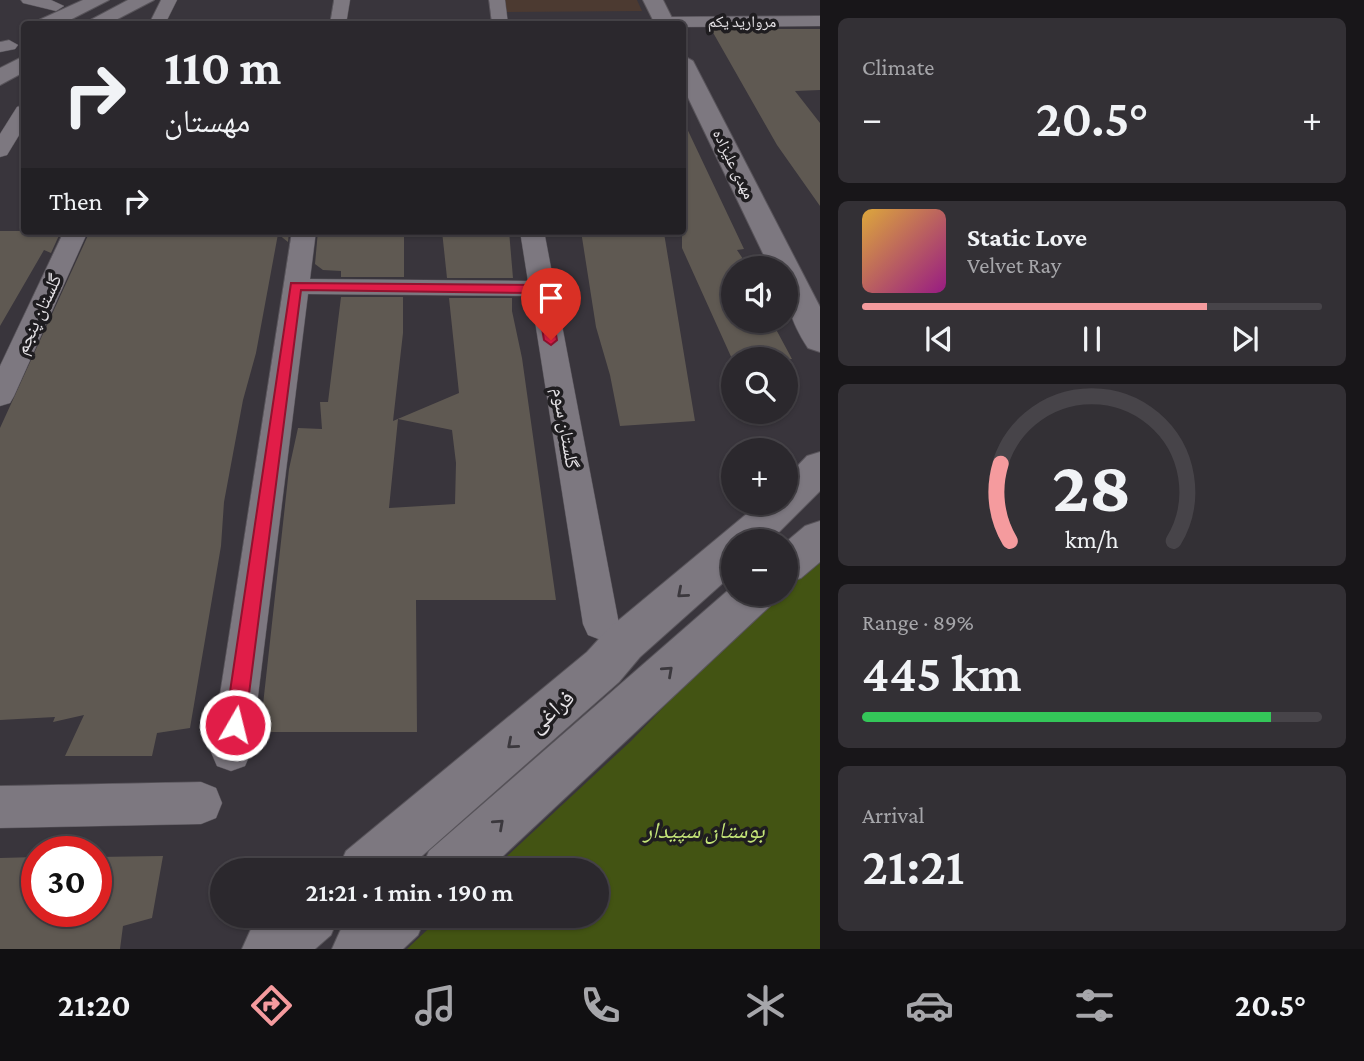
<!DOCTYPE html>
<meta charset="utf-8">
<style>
body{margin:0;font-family:"Crimson Pro","Noto Naskh Arabic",serif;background:#333035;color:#f1f3f6;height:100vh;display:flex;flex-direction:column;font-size:26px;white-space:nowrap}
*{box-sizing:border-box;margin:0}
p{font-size:23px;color:#a6a6aa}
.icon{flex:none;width:38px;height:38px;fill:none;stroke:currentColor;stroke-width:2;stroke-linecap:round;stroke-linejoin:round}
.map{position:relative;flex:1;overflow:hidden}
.sheet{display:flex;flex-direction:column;gap:18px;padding:18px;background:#181619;width:544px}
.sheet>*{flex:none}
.hud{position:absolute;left:21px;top:21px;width:665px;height:214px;border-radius:7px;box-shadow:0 2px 5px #0004,0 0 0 2px #474449;background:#2b282d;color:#f1f3f6;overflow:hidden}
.controls{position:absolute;left:721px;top:256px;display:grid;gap:14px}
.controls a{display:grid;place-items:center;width:77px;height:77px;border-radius:50%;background:#2b282d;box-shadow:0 2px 5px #0004,0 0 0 2px #474449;font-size:35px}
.speed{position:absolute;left:21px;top:836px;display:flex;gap:14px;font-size:35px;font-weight:700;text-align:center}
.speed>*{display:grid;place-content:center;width:91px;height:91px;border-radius:50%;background:#2b282d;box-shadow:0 2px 5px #0004,0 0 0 2px #474449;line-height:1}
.speed .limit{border:10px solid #d22;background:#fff;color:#111}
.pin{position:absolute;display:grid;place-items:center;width:60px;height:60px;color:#fff;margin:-72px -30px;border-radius:50% 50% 50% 0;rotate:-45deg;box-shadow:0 0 7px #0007}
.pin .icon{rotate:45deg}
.me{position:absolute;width:77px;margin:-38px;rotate:8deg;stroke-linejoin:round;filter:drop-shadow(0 0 5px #0008)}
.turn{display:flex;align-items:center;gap:24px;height:147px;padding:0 28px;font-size:32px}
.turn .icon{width:91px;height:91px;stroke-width:2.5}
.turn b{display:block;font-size:49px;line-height:60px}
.then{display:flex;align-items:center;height:66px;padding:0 28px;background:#0003;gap:14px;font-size:26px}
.big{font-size:52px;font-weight:600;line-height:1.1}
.sheet .card{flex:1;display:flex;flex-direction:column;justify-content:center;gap:10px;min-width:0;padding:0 24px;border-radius:10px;background:#333035}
.sheet .dial{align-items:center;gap:0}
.dial svg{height:182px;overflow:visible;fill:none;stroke:#474449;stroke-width:7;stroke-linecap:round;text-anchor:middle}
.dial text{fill:#f1f3f6;stroke:none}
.song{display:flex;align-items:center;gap:21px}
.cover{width:84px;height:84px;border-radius:10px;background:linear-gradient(135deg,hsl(40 70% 55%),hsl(310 70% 35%))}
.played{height:7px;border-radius:4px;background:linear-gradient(90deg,#f59b9e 75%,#474449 75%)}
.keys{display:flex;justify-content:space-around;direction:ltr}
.heat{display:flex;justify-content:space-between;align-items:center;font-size:38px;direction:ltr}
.charge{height:10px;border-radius:5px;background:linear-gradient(90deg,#34c759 89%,#474449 0)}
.trip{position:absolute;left:210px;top:858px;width:399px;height:70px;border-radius:35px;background:#2b282d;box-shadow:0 2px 5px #0004,0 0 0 2px #474449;font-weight:600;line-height:70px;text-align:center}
.dock{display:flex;height:112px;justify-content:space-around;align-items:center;background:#111012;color:#a6a6aa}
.dock .icon{width:49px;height:49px}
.dock .selected{color:#f59b9e}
.dock b{font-size:32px;color:#f1f3f6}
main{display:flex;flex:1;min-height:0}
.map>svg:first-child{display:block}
.education{fill:#4c3a31}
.green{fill:#435413}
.building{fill:#5f5952;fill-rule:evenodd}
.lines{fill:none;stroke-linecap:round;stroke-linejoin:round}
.minor-casing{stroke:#58545a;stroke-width:1}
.tertiary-casing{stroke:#58545a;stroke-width:2}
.minor{fill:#7d7880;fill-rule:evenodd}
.tertiary{fill:#7d7880;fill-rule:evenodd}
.oneway{stroke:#3b383d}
.route{fill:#e11d48;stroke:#92132f;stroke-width:2}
.labels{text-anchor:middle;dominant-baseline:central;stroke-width:7;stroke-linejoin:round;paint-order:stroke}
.far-street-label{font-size:16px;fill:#e7e4e8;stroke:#1f1d20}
.street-label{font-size:19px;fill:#e7e4e8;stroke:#1f1d20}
.near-street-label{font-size:23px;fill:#e7e4e8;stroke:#1f1d20}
.near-park-label{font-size:23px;font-style:italic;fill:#c4e578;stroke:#1f1d20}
</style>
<main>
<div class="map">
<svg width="820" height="949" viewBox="0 0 820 949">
<rect width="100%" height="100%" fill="#39353c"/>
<polygon class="education" points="504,0 637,0 642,11 506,12"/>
<polygon class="green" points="820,558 820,949 407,949 443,915 597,915 597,870 492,870 631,741 729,639 779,593 786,593 786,587"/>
<g class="building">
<polygon points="711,29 820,29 820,90 795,91 820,123 820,206 777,145"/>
<polygon points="682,118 744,249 737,250 749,268 733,268 733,320 771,320 792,359 733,361 682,248"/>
<polygon points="0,231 61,231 51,253 44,250 0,326"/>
<polygon points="90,231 289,231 288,242 278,234 256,353 243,400 224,502 221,546 190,728 157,733 152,756 65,756 84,715 53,722 55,717 0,720 0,428"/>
<polygon points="318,231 404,231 404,277 341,277 341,271 323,270 315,264"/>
<polygon points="442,231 509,231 513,278 447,278"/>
<polygon points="581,231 664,233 695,421 620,426 610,375 596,327"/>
<path d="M341,297h62v36l-10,88 66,-28 -10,-95h63v13l10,47 34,242h-140l1,132h-157l29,-263 9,-41 24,1 -2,-27h8zM398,419l54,11 4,33 -1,41 -66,4z"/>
<polygon points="163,856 152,918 123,926 120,949 0,949 0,858 37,857 37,912 96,912 96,857"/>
</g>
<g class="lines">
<defs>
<g id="minor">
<polygon points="21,0 51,0 64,6 56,11 23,3"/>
<polygon points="161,0 177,0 165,24 149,24"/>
<polygon points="334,0 350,0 346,24 330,24"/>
<polygon points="489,0 505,0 508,24 492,24"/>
<polygon points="820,16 820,26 682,27 655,22 663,17"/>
<polygon points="9,40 18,45 15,49 0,52 0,42"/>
<polygon points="24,105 24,127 7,155 0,157 0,134 17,107"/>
<polygon points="64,231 88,231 14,396 10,403 0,406 0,366"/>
<polygon points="292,231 316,231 310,279 528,281 520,231 544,231 619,624 614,635 601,640 588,635 583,624 531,296 308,294 251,752 245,766 231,771 217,766 211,752"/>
<polygon points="201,782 216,788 222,803 216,818 201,824 0,828 0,786"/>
</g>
<g id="tertiary">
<polygon points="83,0 109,0 62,24 36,24 39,20"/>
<polygon points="128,0 154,0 108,24 83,24"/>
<polygon points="643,0 663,0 675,24 655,24"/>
<path d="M682,55l11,6 127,246v45l-12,-4c-19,-29 -22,-46 -22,-80h-16l-88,-183z"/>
<polygon points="24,56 24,72 0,85 0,68"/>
<polygon points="820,452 820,491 770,541 733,541 733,574 640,657 619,682 406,870 338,870 346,851 587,652 608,629 761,502 786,502 786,478 807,456"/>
<polygon points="820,521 820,562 801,578 786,583 786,542 805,526"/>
<polygon points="733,586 733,593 777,593 770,606 488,870 421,870 429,851"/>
<polygon points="267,915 339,915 331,935 315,949 242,949 251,929"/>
<polygon points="356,915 426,915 418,935 403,949 332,949 341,929"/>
</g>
</defs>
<use href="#minor" class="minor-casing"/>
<use href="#tertiary" class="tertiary-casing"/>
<use href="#minor" class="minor"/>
<use href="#tertiary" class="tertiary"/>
</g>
<defs><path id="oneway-chevron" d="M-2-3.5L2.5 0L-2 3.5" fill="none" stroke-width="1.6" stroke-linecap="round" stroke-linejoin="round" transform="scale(1.75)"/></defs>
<g class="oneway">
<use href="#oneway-chevron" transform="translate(682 593) rotate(139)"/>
<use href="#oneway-chevron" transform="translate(668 671) rotate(-42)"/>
<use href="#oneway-chevron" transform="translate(512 744) rotate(139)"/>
<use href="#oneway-chevron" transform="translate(499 824) rotate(-42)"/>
</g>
<polygon class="route" points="291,283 541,285 548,289 557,340 551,345 544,340 536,293 301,290 245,725 242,732 235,734 228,732 225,725"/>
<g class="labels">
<g class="far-street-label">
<text x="742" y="21">مروارید یکم</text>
<text transform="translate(734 164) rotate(64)">مهدی علیزاده</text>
</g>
<g class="street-label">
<text transform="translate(38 314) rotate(-65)">گلستان پنجم</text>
<text transform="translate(566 428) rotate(80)">گلستان سوم</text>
</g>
<g class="near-street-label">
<text transform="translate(551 711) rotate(-41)">فراغی</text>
</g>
<g class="near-park-label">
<text x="704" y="830">بوستان سپیدار</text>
</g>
</g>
</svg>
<div class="controls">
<a><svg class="icon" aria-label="sound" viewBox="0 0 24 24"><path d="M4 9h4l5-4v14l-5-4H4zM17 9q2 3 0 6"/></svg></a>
<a><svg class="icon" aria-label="search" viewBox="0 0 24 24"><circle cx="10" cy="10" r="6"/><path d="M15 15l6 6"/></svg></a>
<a>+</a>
<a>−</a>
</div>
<div class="speed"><div class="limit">30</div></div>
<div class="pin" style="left:551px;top:340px;background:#d93025"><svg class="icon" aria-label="arrive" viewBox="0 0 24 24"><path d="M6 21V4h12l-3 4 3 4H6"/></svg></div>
<svg class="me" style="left:235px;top:725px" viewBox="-20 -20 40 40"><circle r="17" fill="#e11d48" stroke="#fff" stroke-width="3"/><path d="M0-11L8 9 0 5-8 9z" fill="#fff"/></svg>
<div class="trip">21:21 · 1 min · 190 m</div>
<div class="hud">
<div class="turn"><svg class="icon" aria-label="right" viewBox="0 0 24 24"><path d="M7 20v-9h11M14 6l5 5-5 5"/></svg><div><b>110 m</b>مهستان</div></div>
<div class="then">Then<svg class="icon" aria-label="right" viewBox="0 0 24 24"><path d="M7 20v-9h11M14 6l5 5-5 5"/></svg></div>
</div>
</div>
<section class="sheet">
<div class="card"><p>Climate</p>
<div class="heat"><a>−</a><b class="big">20.5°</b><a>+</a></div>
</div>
<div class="card">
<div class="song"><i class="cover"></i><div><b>Static Love</b><p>Velvet Ray</p></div></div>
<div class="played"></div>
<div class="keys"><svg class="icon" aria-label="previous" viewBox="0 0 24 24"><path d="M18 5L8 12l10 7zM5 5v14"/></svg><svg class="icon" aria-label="pause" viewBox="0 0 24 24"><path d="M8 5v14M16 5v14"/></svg><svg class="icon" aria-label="next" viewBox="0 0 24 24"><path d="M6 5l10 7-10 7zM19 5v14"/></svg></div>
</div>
<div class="card dial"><svg viewBox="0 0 100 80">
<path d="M14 69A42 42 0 1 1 86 69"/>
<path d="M14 69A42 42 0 0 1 10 35" stroke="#f59b9e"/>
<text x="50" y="56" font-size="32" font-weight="700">28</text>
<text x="50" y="72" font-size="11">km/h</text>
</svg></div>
<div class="card"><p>Range · 89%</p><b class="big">445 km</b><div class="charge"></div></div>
<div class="card"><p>Arrival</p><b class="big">21:21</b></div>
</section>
</main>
<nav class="dock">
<b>21:20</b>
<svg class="icon selected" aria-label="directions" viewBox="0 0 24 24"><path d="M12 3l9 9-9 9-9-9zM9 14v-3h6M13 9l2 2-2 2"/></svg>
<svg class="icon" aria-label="music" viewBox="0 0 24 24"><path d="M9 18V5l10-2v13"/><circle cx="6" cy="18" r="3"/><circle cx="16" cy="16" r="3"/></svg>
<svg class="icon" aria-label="phone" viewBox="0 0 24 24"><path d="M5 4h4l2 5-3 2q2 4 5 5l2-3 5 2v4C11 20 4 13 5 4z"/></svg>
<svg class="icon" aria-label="climate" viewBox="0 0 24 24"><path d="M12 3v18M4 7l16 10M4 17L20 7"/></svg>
<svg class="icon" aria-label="car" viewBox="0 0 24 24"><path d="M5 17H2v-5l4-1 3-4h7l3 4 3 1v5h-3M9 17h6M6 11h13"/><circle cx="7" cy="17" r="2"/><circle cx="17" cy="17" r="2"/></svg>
<svg class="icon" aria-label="filters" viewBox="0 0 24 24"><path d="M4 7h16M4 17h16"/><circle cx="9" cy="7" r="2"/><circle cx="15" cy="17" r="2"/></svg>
<b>20.5°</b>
</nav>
